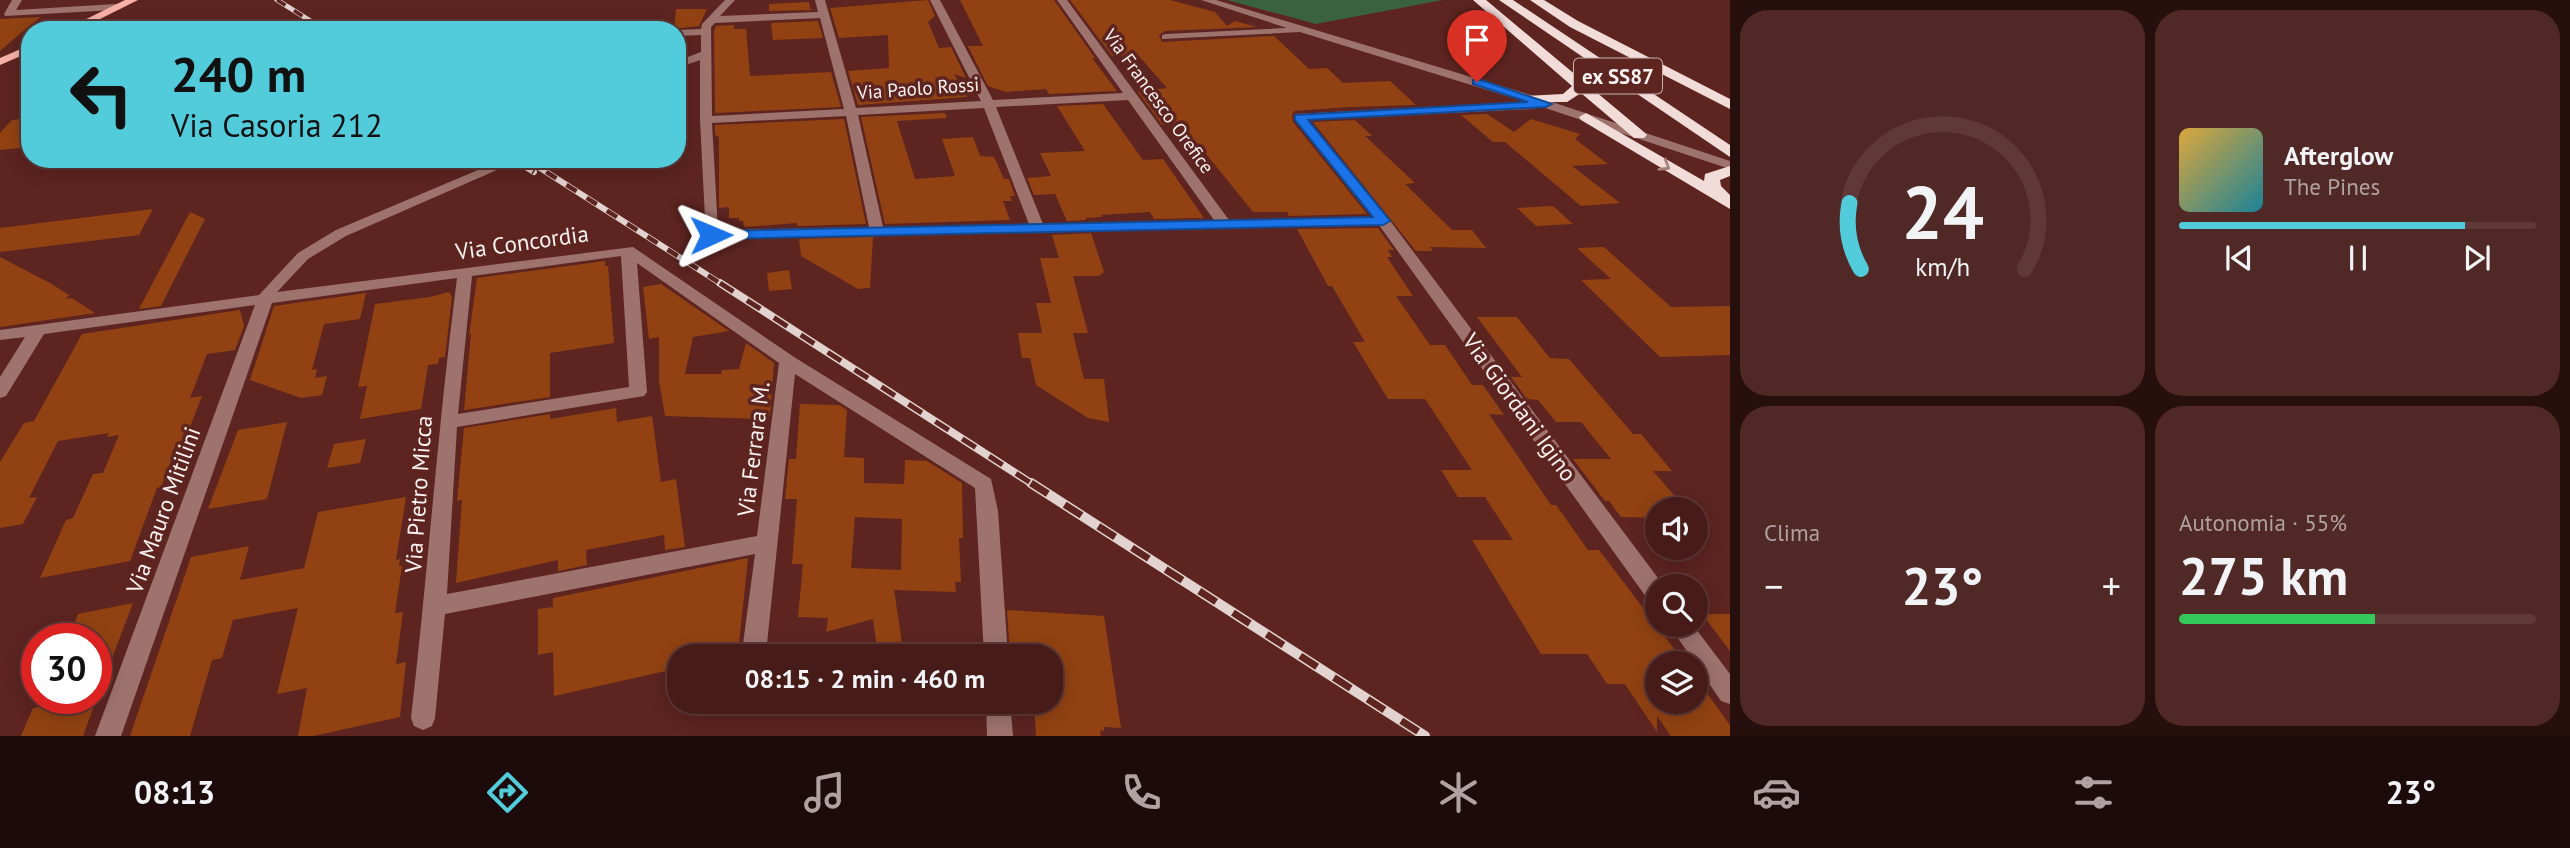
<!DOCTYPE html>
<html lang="it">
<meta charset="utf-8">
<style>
body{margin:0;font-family:"PT Sans",sans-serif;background:#502825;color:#f1f3f6;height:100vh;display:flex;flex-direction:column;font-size:26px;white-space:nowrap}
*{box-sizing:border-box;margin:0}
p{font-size:23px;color:#b0a1a2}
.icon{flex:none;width:38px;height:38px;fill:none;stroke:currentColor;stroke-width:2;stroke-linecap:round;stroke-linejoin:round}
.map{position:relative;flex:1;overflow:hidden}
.details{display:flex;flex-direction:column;gap:10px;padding:10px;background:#260f0d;width:840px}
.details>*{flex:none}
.hud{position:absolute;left:21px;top:21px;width:665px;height:147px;border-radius:28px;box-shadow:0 4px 18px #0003,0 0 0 2px #5e3937;background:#52cbda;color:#111;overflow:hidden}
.tools{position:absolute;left:1645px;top:497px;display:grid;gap:14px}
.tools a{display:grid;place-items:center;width:63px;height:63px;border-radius:50%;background:#461b18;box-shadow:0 4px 18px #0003,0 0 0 2px #5e3937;font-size:35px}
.speed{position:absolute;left:21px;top:623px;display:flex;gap:14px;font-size:35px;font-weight:700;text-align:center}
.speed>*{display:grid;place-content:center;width:91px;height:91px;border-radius:50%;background:#461b18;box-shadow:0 4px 18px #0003,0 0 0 2px #5e3937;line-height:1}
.speed .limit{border:10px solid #d22;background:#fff;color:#111}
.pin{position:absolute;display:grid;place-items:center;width:60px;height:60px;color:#fff;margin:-72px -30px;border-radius:50% 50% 50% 0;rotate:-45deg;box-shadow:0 0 7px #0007}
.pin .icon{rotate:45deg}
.me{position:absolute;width:77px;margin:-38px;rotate:89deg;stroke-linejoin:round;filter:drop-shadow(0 0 5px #0008)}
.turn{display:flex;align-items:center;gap:24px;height:147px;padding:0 35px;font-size:32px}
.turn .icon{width:91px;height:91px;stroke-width:2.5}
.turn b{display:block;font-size:49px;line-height:60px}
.big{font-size:52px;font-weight:700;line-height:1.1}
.details .tile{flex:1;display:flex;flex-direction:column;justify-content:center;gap:10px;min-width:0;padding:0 24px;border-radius:28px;background:#502825}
.details .dial{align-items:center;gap:0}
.dial svg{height:182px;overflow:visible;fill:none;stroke:#5e3937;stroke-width:7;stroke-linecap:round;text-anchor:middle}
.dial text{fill:#f1f3f6;stroke:none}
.song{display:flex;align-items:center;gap:21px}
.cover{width:84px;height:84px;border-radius:10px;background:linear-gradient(135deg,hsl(40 70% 55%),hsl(190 70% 35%))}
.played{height:7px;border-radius:4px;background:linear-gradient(90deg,#52cbda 80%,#5e3937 80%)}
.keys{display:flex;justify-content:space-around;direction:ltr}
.heat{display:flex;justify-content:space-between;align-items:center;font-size:38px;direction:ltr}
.charge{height:10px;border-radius:5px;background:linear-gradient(90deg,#34c759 55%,#5e3937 0)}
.details .tiles{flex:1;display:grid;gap:10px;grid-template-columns:repeat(2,1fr)}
.trip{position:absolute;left:667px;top:644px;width:396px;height:70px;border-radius:28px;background:#461b18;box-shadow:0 4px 18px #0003,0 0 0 2px #5e3937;font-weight:700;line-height:70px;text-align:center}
.tabs{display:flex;height:112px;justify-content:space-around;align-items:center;background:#1c0b0a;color:#b0a1a2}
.tabs .icon{width:49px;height:49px}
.tabs .current{color:#52cbda}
.tabs b{font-size:32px;color:#f1f3f6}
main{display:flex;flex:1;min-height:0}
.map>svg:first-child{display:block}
.green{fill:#39623d}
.building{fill:#924212;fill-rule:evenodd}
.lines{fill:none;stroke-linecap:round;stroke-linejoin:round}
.minor{fill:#9e736e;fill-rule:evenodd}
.major{fill:#f7b1a9;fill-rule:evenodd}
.highway{fill:#f1dcd9;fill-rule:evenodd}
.rail-far3-casing{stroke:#e2d2d0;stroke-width:5}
.rail-far2-casing{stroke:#e2d2d0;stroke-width:6}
.rail-far1-casing{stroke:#e2d2d0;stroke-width:8}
.rail-casing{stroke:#e2d2d0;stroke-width:10}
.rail-far3{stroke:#5d2420;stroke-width:3.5;stroke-dasharray:10;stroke-linecap:butt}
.rail-far2{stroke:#5d2420;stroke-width:4.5;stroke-dasharray:12;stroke-linecap:butt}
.rail-far1{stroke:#5d2420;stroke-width:5;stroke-dasharray:16;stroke-linecap:butt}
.rail{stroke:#5d2420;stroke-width:7;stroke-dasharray:20;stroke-linecap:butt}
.oneway{stroke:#a7807c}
.route{fill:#1a73e8;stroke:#114b97;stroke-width:2}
.labels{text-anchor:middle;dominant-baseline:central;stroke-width:7;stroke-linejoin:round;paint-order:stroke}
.far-street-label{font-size:19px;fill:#faf2f1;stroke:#5d2420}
.shield{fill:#5d2420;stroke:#cbb4b2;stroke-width:2}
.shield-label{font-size:21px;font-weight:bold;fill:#faf2f1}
.street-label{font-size:23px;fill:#faf2f1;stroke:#5d2420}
</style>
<main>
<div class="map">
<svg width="1730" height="736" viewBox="0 0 1730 736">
<rect width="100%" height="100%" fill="#5d2420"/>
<polygon class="green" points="1227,0 1443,0 1316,24"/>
<g class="building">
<polygon points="928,0 935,16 928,22 939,48 951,47 966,78 954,74 967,97 858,105 848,71 889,68 888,35 839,38 830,8"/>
<polygon points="960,0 1054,0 1095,58 1092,58 1117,91 1049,94 1046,89 1006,92 988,86 968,46 983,46"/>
<polygon points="1070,0 1170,0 1215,12 1227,26 1235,21 1257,27 1165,31 1159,35 1162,42 1274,36 1309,69 1327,68 1343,83 1390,81 1416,105 1349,107 1295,111 1292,114 1293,122 1367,214 1289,216 1287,212 1253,212 1198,144 1189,145 1173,124 1162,125 1138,92 1167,88 1138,55 1112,56"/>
<polygon points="809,2 810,9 815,10 769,11 769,4"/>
<polygon points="676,9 707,9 699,26 674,29"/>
<polygon points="41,17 29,26 0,51 0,19"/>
<polygon points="818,21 823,38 773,40 771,23"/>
<polygon points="734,25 734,29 746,29 750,76 831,72 841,107 715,113 714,31 716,26"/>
<polygon points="1103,104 1143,160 1163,159 1204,218 1154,219 1150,212 1101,215 1102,217 1086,218 1086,220 1067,221 1055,194 1034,195 1027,178 1051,176 1040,153 1085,151 1057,106"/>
<polygon points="945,113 947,118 897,121 915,179 955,176 942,139 973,137 980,156 994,157 1004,179 1009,179 1015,196 1010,196 1012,201 1003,201 1010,220 885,224 861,117"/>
<polygon points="1487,114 1514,132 1531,119 1580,134 1575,139 1608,164 1572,166 1620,203 1581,206 1505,142 1493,142 1461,115"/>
<polygon points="30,118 30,147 0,150 0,133 12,120"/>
<polygon points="844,119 866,224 797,226 797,223 744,227 743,221 739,221 739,218 729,218 729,207 719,208 719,137 715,135 715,125"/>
<polygon points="1355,120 1372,136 1365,136 1415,183 1405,184 1452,230 1472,230 1486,248 1430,247 1433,251 1416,251 1313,122"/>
<polygon points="1553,206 1573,224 1536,226 1517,208"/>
<polygon points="153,209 139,235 0,252 0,228"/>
<polygon points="190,212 205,219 161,306 139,309"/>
<polygon points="1378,228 1394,250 1388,250 1392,257 1387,257 1413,296 1396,296 1430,345 1445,345 1472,385 1483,385 1504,415 1489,414 1551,505 1556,505 1588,550 1599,550 1685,663 1657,663 1657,702 1696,702 1696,678 1730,725 1730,736 1671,736 1657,716 1657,732 1625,684 1607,684 1587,654 1541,654 1472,540 1513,540 1485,497 1458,497 1441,470 1472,470 1425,399 1388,399 1353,342 1365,342 1332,286 1328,286 1297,229"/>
<polygon points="1091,233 1104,272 1099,276 1073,276 1088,333 1073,333 1084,379 1104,379 1109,422 1088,418 1036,385 1030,358 1022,358 1018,333 1042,333 1036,303 1051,303 1040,258 1059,258 1052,235"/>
<polygon points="873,237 870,288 858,289 801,256 799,239"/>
<polygon points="1604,247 1671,307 1730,306 1730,355 1660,357 1581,280 1611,279 1577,248"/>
<polygon points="0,257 50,283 69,295 66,299 72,298 95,313 0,327"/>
<polygon points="605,261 605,266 608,266 614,343 550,353 550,397 464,410 471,333 469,336 477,278"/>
<polygon points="789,270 792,289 769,291 767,273"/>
<polygon points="661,284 729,331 693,337 685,374 721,374 722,370 739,369 746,343 774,363 770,416 763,419 665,416 659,381 659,337 649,339 643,287"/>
<polygon points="449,292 452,297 445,357 439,358 438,364 428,365 421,409 360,419 367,386 358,387 375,304 430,297"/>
<polygon points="366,293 360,319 324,324 312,370 317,369 315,378 327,376 322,395 301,398 250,380 274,306"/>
<polygon points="240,310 244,326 235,350 207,354 190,398 202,396 180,452 174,453 161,487 157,488 130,561 40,578 66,520 73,518 93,474 103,473 119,435 107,437 109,433 58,441 29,498 37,497 23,524 0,528 0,462 24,423 34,421 82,334"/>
<polygon points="1477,317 1517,317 1550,358 1569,359 1633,434 1641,434 1672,471 1653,471 1680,502 1657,503 1657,518 1621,517 1609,501 1605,501 1573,459 1611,459 1581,422 1556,422 1538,400 1527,399 1511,377 1522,377"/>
<path d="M800,404l39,1 8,5 -3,47 20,1v25l40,1 1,-24 22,1 35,22 1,55h-4l2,44h-6l1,10 -62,-2 10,66h-26l-5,-37 -47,13 2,-14 -30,-1 5,-53h-11l5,-65h-12l4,-40h7zM855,517l47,2 -1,51 -50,-2z"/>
<polygon points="616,408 617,422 652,416 661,482 676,479 685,547 665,550 664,535 586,550 587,565 558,571 558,560 456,583 462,500 457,501 464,428 550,414 550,419"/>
<polygon points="287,422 267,499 208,509 238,430"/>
<polygon points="366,439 360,463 327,468 334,444"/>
<polygon points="406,497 396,560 400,559 399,566 402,566 395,613 403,612 396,664 406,662 400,717 313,736 298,736 307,688 277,694 298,608 233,620 222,658 212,660 190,736 130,736 191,557 249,546 240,580 304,568 318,512"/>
<polygon points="748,558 738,654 679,656 679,668 554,696 553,652 538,655 538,609 553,607 553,598"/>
<polygon points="133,603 98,695 96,695 96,639 68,639 78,614"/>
<polygon points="1007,610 1104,616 1121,728 1104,727 1104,731 1100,730 1101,736 1036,736 1034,702 1050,702 1050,656 1010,656"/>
<polygon points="1702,614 1730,614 1730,651"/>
<polygon points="43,698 97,698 83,736 21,736 33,708 40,707"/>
</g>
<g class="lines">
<g class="minor">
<polygon points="12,0 22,0 16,10 116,4 121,7 116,10 5,16 4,14"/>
<path d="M725,0h10l-15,16 98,-4 -3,-12h10l31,108 125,-7 -51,-101h10l53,100 130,-7 -66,-93h10l162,220 143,-3 -77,-97v-6l231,-12 -226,-70 -138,7v-4l4,-1 121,-6 -86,-28h15l318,96 196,65v8l-191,-63 -6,3 -225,11 80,98 276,368h-7v17l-8,-2 -270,-376 -673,13 -6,-118v-60l-23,8v-7l24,-9v-17l-24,1v-6l24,-1 1,-5zM820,18l24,91 -132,7 -1,-89 4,-4zM1128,100l86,120 -171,4 -47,-117zM984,108l45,116 -146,3 -25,-112zM846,116l23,111 -151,3 -6,-107z"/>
<path d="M504,159h18l-176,77 -38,23 -31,33 356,-45 161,110 197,122 7,32 10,145h-24l-9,-168 -180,-114 -28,270 -4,7 -8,3 -8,-3 -4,-7 12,-90 -310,60 -10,104 -3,8 -9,4 -9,-4 -3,-8c17,-147 27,-294 46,-440l-185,25 -151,433h-26l160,-431 -211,29 -38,62 -6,2v-21l25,-40 -25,3v-10l259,-35 39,-42 38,-23zM621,256l8,131 -171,27 14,-138zM637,263l142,100 -22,173 -310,58 10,-167 187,-31 3,-4z"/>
<polygon points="1669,625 1693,625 1730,674 1730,704 1721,701"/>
<polygon points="986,702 1010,702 1013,736 987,736"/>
</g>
<g class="major">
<polygon points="125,0 138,0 78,30 64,30"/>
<polygon points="30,45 30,52 0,65 0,58"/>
</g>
<g class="highway">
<polygon points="1473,0 1486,0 1644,132 1647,135 1644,138 1634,138 1581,93 1567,102 1525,102 1523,99 1525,96 1563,94 1572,86"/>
<polygon points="1499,0 1513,0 1730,145 1730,157"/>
<polygon points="1530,0 1544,0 1578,21 1730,99 1730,109 1570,27"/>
<polygon points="1586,113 1704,181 1705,174 1730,166 1730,176 1720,180 1721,186 1730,195 1730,209 1581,120 1579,117"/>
</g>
<defs>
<polyline id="rail-far3" points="277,0 325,30"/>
<g id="rail-far2">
<polyline points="512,159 534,172"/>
<polyline points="526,159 723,285"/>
</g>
<polyline id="rail-far1" points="720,283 1034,485"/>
<polyline id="rail" points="1031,483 1425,736"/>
</defs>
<use href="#rail-far3" class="rail-far3-casing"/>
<use href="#rail-far2" class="rail-far2-casing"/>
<use href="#rail-far1" class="rail-far1-casing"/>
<use href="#rail" class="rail-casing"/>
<use href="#rail-far3" class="rail-far3"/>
<use href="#rail-far2" class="rail-far2"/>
<use href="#rail-far1" class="rail-far1"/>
<use href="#rail" class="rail"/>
</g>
<defs><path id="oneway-chevron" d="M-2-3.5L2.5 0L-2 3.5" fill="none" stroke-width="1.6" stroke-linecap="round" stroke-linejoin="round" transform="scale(1.75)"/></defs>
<use class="oneway" href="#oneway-chevron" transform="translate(1665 166) rotate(31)"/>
<polygon class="route" points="1473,80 1481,80 1552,104 1546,107 1308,120 1388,218 1390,221 1383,225 711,239 704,235 711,231 1373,217 1295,120 1295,115 1528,102 1473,84"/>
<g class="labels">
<g class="far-street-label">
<text transform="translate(918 88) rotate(-4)">Via Paolo Rossi</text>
<text transform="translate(1159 101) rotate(54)">Via Francesco Orefice</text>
</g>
<rect class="shield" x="1574" y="58.5" width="88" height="35" rx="5"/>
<g class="shield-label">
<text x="1618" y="76">ex SS87</text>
</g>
<g class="street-label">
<text transform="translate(522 242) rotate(-8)">Via Concordia</text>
<text transform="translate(1520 407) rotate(54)">Via Giordani Igino</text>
<text transform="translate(753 449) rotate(-83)">Via Ferrara M.</text>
<text transform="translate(418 494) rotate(-86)">Via Pietro Micca</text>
<text transform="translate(163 510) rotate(-70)">Via Mauro Mitilini</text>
</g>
</g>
</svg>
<div class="tools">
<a><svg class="icon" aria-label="sound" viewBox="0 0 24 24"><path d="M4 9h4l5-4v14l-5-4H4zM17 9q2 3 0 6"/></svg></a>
<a><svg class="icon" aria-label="search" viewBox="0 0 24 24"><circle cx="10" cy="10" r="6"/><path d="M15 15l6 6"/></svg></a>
<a><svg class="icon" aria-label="layers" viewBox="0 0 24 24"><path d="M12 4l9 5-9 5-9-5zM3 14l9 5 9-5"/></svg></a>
</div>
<div class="speed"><div class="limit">30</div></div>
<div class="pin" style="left:1477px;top:82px;background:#d93025"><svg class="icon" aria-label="arrive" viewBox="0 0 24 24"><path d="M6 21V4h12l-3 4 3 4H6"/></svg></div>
<svg class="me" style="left:711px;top:235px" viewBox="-20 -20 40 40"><path d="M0-17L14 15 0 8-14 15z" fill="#1a73e8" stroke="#fff" stroke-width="4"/></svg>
<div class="trip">08:15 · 2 min · 460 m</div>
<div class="hud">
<div class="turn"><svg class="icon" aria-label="left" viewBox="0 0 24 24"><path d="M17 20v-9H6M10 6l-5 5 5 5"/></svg><div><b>240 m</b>Via Casoria 212</div></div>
</div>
</div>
<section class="details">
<div class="tiles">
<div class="tile dial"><svg viewBox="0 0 100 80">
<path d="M14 69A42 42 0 1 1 86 69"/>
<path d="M14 69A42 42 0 0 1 9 40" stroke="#52cbda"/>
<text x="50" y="56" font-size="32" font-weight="700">24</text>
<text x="50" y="72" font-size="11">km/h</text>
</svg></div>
<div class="tile">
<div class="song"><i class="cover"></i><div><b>Afterglow</b><p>The Pines</p></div></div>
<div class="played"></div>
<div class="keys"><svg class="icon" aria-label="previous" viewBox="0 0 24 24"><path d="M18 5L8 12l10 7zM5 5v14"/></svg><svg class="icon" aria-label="pause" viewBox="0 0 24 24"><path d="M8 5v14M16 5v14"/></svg><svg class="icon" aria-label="next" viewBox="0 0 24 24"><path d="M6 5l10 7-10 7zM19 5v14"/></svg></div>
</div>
<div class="tile"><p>Clima</p>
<div class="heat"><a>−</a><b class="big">23°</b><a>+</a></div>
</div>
<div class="tile"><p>Autonomia · 55%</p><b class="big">275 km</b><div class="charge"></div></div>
</div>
</section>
</main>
<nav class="tabs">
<b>08:13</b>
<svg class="icon current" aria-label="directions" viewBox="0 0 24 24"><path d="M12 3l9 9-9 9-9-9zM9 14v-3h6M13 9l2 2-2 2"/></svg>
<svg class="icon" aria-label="music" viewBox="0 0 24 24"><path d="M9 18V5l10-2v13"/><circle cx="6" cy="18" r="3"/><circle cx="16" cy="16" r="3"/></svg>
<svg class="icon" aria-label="phone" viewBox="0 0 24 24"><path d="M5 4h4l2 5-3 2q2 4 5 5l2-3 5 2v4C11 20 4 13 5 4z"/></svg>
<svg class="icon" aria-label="climate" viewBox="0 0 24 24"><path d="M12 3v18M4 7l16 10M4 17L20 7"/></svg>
<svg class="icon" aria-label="car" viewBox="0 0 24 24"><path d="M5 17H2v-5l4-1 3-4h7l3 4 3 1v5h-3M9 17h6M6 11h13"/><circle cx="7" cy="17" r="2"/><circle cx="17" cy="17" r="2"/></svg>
<svg class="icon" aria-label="filters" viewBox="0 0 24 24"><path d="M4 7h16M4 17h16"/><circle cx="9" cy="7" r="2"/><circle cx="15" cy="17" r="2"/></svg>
<b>23°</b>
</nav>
